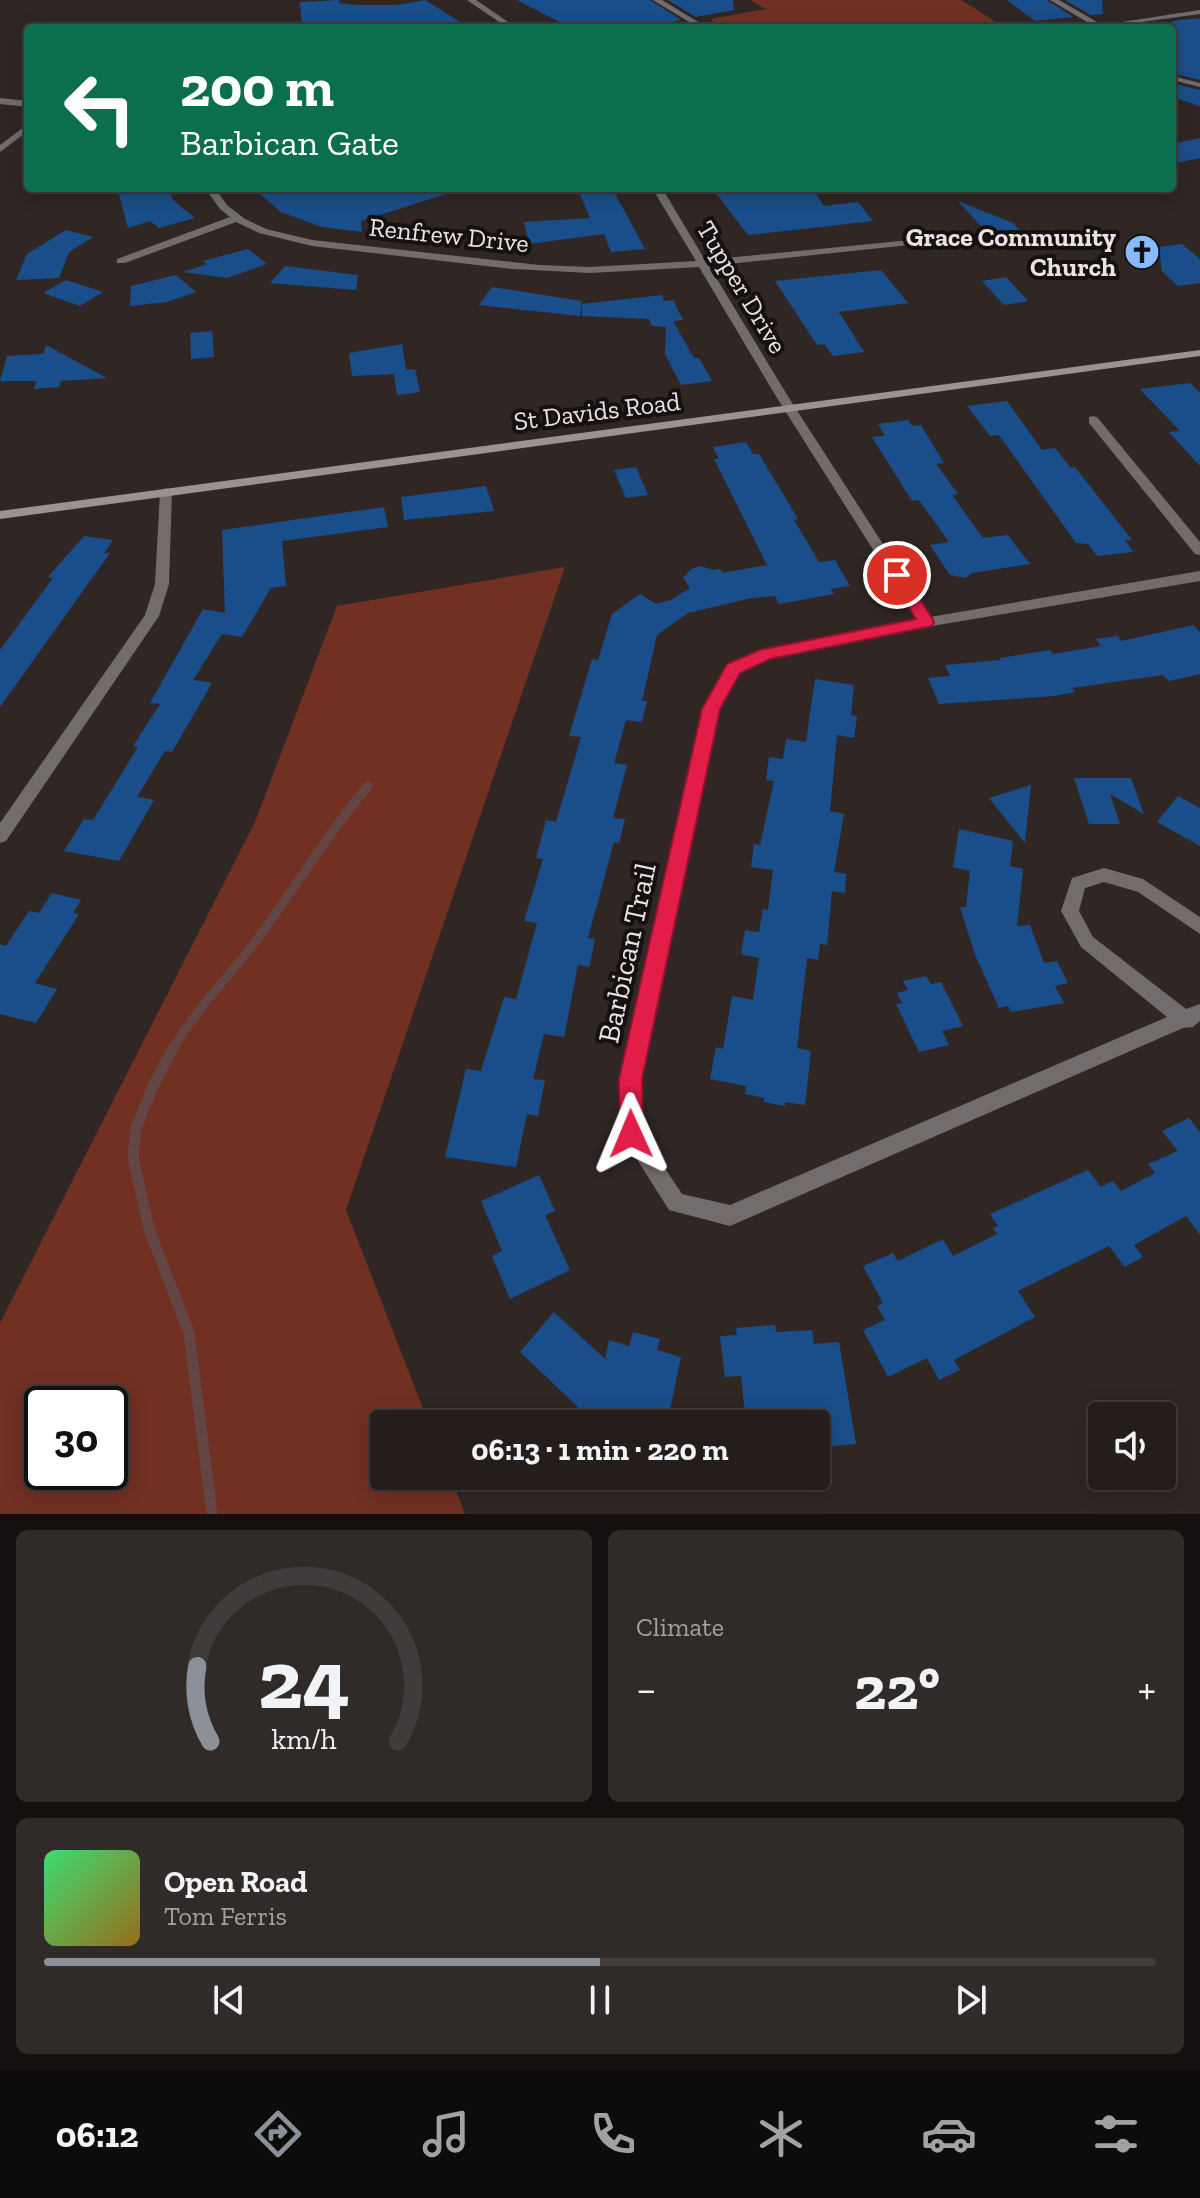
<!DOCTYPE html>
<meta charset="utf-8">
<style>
body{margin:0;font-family:"Zilla Slab",serif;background:#302a29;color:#f1f3f6;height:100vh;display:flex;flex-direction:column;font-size:30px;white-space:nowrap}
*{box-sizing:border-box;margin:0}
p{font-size:26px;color:#a3a2a3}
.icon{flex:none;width:44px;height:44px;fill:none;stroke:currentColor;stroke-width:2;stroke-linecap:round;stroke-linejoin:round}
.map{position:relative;height:1514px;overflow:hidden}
.side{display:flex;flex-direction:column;gap:16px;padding:16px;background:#14100f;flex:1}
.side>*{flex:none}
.top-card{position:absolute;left:24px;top:24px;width:1152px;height:168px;border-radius:8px;box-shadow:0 4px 20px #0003,0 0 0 2px #413b3b;background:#0b6e4f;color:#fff;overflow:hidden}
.tools{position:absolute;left:1088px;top:1402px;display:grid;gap:16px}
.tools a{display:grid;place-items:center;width:88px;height:88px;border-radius:8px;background:#241d1c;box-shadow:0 4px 20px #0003,0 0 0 2px #413b3b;font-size:40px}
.speed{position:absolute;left:24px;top:1386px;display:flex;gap:16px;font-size:40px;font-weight:700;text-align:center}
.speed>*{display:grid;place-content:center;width:104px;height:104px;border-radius:50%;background:#241d1c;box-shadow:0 4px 20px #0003,0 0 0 2px #413b3b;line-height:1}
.speed .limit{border:4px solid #111;border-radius:12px;background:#fff;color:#111}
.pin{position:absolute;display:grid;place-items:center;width:68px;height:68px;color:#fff;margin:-34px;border:4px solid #fff;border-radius:50%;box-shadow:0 2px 8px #0007}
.me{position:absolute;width:88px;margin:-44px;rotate:359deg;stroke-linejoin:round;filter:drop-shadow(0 0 6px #0008)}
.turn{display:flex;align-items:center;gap:28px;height:168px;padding:0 24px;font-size:36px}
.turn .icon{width:104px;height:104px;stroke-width:2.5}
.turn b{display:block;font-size:56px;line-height:68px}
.big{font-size:60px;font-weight:700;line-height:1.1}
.side .widget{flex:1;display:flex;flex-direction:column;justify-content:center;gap:12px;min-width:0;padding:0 28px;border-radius:12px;background:#302a29}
.side .dial{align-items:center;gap:0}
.dial svg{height:208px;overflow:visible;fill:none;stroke:#413b3b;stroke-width:7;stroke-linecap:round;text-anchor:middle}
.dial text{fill:#f1f3f6;stroke:none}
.song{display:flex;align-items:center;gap:24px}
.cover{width:96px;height:96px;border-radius:12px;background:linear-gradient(135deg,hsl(140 70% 55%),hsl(40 70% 35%))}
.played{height:8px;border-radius:4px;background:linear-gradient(90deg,#8c9099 50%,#413b3b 50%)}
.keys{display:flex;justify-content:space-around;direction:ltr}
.heat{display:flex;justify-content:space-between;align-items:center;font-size:44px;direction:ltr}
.side .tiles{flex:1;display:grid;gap:16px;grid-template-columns:1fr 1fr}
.widget:last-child{grid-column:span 2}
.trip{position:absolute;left:370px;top:1410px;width:460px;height:80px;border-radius:8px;background:#241d1c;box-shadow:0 4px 20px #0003,0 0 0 2px #413b3b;font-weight:700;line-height:80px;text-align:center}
.tabs{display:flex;height:128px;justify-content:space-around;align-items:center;background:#0e0c0b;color:#a3a2a3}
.tabs .icon{width:56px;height:56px}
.tabs .current{color:#8c9099}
.tabs b{font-size:36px;color:#f1f3f6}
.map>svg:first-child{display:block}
.green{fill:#723023;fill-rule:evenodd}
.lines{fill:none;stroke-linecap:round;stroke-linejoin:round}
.stream-far1{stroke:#634644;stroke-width:9}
.stream{stroke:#634644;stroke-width:11}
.building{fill:#1a4e8a}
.street{fill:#726d6c;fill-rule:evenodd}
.secondary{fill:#9b9391;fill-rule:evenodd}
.route{fill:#e11d48;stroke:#92132f;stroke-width:2}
.labels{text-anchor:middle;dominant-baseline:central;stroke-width:8;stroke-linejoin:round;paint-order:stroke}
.far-street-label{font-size:26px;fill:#eae3e2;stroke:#151110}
.far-poi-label{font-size:26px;font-weight:bold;fill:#eae3e2;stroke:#151110;text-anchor:end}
.street-label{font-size:30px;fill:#eae3e2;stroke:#151110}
</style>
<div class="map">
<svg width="1200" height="1514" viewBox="0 0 1200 1514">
<rect width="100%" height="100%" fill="#302725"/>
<g class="green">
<polygon points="750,0 961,0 993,20 999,28 723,28 710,19 766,9"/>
<path d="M565,567l-219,643 83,214h-45v52h66l15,38h-465v-191l255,-501 82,-216zM110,1404v68h-68v-68z"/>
</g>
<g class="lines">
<path class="stream-far1" d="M172,1051c24,-43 60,-77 89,-117 36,-49 67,-101 107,-148"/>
<polyline class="stream" points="173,1049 154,1084 136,1128 133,1157 149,1229 189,1333 212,1514"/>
</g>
<g class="building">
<polygon points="339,0 339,3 355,5 398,5 425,0 470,28 302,28 300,2"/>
<polygon points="517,0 650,0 681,20 668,23 677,28 571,28"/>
<polygon points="668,0 733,0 734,10 696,17"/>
<polygon points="1007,0 1047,0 1073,17 1035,21"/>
<polygon points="1065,0 1102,0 1103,14 1091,15"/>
<polygon points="1200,18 1200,80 1172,73 1172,21"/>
<polygon points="1172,83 1200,90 1200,106 1172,97"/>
<polygon points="1200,138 1200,158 1172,164 1172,144"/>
<polygon points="140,188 169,188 173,200 195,218 159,228 150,221 128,228 118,191"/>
<polygon points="253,188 451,188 452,192 361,221 362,232 322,227 281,212"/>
<polygon points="577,188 612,188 645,249 611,252 604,234 529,244 524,222 590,218"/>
<polygon points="712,188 812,188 824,206 858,202 873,221 748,235"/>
<polygon points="958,201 1013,223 1034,245 1002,249"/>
<polygon points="66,230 93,237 69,252 59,278 16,280 27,254"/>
<polygon points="1182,244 1200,259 1200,283 1178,286 1162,271 1159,247"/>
<polygon points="248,249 267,264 227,278 183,272 207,264 203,261"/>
<polygon points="285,266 358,275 356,290 270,283"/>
<polygon points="881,270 908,303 839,312 864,352 833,356 824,344 817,345 775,281"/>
<polygon points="176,275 196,292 167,302 130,306 131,286"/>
<polygon points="1006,277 1028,301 1004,305 982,281"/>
<polygon points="66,280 103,292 80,306 43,293"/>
<polygon points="492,287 582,301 580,316 479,305"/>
<polygon points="662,295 664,301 673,300 683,320 673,321 694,358 699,358 712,381 681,385 665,354 666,327 652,326 649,319 582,316 582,304"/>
<polygon points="212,331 214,357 191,359 190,333"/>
<polygon points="402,344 406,370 415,369 420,392 397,395 394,374 352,376 349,353"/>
<polygon points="46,345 107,378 61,381 59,387 34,389 36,381 0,381 7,356 43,354"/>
<polygon points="1190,383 1200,393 1200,466 1169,432 1180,431 1140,389"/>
<polygon points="1007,401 1042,450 1055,448 1071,468 1075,467 1132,540 1125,540 1133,552 1097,556 1088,544 1076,543 999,435 990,436 967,406"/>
<polygon points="908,420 912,426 921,425 944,463 936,464 958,494 952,495 983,538 1008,535 1030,564 972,573 965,578 950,575 930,545 949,542 919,500 912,501 872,437 885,436 878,424"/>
<polygon points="746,442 753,454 759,454 798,519 794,520 819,562 835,560 850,586 831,589 834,594 779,604 775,596 752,598 688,613 657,635 642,701 647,701 642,722 626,720 614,763 627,765 613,818 625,819 619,843 614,842 588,938 595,939 589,967 578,965 564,1037 544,1034 533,1079 545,1080 538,1116 527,1114 516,1167 445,1157 466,1069 481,1071 504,997 516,999 537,923 524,921 543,859 536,858 546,820 556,822 581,737 569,736 592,659 598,660 612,614 640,594 656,604 671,600 690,588 683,578 691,569 701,566 713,570 720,569 723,573 767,565 714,459 719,459 713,447"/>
<polygon points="636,467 648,495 626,498 614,470"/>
<polygon points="486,486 494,511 404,520 401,497"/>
<polygon points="384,507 388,527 282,541 286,586 271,588 242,637 222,634 193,680 212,683 172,752 165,751 137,797 154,800 119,861 64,851 84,819 93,820 138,747 133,746 160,704 150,703 203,609 225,613 222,530"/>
<polygon points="84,536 113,540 104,553 110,553 0,707 0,650 53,578 48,577"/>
<polygon points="1194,625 1200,633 1200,674 1169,681 1163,675 1072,688 1075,692 1054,696 939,704 928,678 950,676 945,665 1001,660 1000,658 1050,650 1053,654 1101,646 1096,639 1118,636 1121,641"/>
<polygon points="815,679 854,685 851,715 857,716 854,738 837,735 830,811 844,814 834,872 846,874 845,893 832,891 827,945 820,944 818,960 807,958 797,1048 811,1051 805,1105 785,1102 785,1106 764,1102 764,1098 745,1094 746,1086 710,1079 716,1047 723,1049 732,996 753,1000 759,958 741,954 745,930 759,932 763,909 768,910 773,870 751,867 754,844 760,845 774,781 766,780 769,757 783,759 786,739 806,742"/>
<polygon points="1074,778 1131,778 1144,814 1110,794 1120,824 1089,824"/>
<polygon points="1031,785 1025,843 989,798"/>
<polygon points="1178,796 1200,808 1200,846 1157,822"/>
<polygon points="959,829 1013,841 1010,866 1023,869 1017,926 1030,925 1044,963 1057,961 1068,983 1055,986 1064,1003 1011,1012 1008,1006 999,1008 975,955 960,907 966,907 970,871 953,867"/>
<polygon points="52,893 81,900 73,913 79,914 35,983 57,989 36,1023 0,1014 0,944 6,946 29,911 39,913"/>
<polygon points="926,976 931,984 941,982 963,1026 942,1031 949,1045 919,1052 896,1004 902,1003 897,993 908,990 903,981"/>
<polygon points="1189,1118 1200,1132 1200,1235 1186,1216 1134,1245 1143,1257 1125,1267 1109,1246 1018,1291 1035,1317 954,1360 960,1370 939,1380 927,1358 888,1377 863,1330 885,1320 877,1306 883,1303 863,1266 893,1253 898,1261 943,1239 953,1256 997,1234 993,1228 998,1226 990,1214 1088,1170 1101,1187 1113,1181 1121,1191 1155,1173 1148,1164 1178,1151 1162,1131"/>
<polygon points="539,1175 555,1211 545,1215 570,1270 510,1299 492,1256 502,1251 481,1201"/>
<polygon points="554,1312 605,1359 609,1340 629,1346 633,1332 660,1339 657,1350 681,1357 667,1424 574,1424 578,1407 520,1352"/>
<polygon points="775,1325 776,1332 812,1330 814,1344 839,1342 856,1444 823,1447 820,1429 816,1430 816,1424 746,1424 741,1376 725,1377 720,1336 737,1335 736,1328"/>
</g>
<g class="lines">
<g class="street">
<polygon points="467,0 476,0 517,28 508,28"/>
<polygon points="653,0 662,0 708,28 699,28"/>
<polygon points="1050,0 1059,0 1102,25 1200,10 1200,14 1097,28"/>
<polygon points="1172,76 1200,83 1200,87 1172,80"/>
<polygon points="0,98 28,101 28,107 0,104"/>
<polygon points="28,124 28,131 0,152 0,145"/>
<polygon points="205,188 215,188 227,205 245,219 266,229 312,240 539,265 590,267 696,261 652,188 662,188 705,260 932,238 933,240 928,243 709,266 789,398 930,617 1200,571 1200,581 926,627 770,658 739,673 719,709 640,1079 641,1132 682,1194 730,1205 1167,1017 1081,947 1061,911 1072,878 1104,868 1143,879 1200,917 1200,934 1138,892 1104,882 1085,888 1079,911 1093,937 1186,1009 1200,1004 1200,1021 1193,1027 1183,1028 730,1226 669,1210 621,1134 620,1079 703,709 728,665 761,650 917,619 777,398 699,267 590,273 513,269 312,246 259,233 236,222 125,263 117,263 117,259 230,217 220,209"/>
<polygon points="1093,416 1097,417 1200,542 1200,555 1195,554 1089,423 1089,417"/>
<polygon points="166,488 172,492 169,584 159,616 6,841 0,843 0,823 145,615 155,584 160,492"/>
</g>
<polygon class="secondary" points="1200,350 1200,356 0,519 0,511"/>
</g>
<polygon class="route" points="897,570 902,572 932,618 934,622 932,626 770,659 740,673 720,709 642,1079 643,1134 639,1142 631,1145 623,1142 620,1134 619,1079 702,709 727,664 760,650 916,619 889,575"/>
<defs>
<symbol id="church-disc" viewBox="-11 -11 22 22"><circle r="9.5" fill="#87bbfb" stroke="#151110"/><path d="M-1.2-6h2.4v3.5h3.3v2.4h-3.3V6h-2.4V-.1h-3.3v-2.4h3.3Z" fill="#111"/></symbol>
</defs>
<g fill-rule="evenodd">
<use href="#church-disc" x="1122" y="232" width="40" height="40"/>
</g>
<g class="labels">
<g class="far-street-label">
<text transform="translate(449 235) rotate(6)">Renfrew Drive</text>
<text transform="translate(742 287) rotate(59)">Tupper Drive</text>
<text transform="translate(597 411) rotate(-7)">St Davids Road</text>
</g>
<g class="far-poi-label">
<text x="1116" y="237">Grace Community<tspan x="1116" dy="30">Church</tspan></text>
</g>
<g class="street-label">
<text transform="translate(627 953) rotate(-78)">Barbican Trail</text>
</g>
</g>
</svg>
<div class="tools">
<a><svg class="icon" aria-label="sound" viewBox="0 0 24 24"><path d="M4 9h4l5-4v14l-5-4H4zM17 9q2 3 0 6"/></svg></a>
</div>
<div class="speed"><div class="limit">30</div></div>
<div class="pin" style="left:897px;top:575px;background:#d93025"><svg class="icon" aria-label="arrive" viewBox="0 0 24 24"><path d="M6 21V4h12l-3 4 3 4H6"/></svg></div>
<svg class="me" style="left:631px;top:1134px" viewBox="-20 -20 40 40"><path d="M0-17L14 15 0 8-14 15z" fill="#e11d48" stroke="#fff" stroke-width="4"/></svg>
<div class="trip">06:13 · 1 min · 220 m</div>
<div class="top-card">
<div class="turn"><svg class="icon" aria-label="left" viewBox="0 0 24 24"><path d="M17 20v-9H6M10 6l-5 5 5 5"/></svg><div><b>200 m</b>Barbican Gate</div></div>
</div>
</div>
<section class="side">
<div class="tiles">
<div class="widget dial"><svg viewBox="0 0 100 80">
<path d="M14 69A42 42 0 1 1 86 69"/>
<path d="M14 69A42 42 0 0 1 9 40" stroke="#8c9099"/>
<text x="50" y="56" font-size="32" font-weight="700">24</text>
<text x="50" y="72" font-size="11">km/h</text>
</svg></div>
<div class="widget"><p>Climate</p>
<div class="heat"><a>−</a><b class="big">22°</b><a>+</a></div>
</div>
<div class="widget">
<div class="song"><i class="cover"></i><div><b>Open Road</b><p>Tom Ferris</p></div></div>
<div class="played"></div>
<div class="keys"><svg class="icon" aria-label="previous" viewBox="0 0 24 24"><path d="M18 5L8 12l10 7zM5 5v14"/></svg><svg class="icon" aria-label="pause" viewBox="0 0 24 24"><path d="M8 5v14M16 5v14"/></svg><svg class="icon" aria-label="next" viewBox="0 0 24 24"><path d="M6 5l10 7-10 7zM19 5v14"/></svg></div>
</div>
</div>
</section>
<nav class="tabs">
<b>06:12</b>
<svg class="icon current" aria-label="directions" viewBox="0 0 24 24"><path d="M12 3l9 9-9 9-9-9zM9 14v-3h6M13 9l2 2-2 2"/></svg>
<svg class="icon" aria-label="music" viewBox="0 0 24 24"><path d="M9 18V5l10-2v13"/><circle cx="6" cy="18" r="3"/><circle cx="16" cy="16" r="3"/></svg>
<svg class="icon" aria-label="phone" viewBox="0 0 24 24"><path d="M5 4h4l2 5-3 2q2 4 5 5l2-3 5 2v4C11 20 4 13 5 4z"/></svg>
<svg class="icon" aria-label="climate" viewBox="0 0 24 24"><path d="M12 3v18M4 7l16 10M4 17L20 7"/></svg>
<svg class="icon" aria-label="car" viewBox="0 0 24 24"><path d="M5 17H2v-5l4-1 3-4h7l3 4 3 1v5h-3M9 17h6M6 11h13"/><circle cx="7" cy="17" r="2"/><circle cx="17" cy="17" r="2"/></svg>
<svg class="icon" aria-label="filters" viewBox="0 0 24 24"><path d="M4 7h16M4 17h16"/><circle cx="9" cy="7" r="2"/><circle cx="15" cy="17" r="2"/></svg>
</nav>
